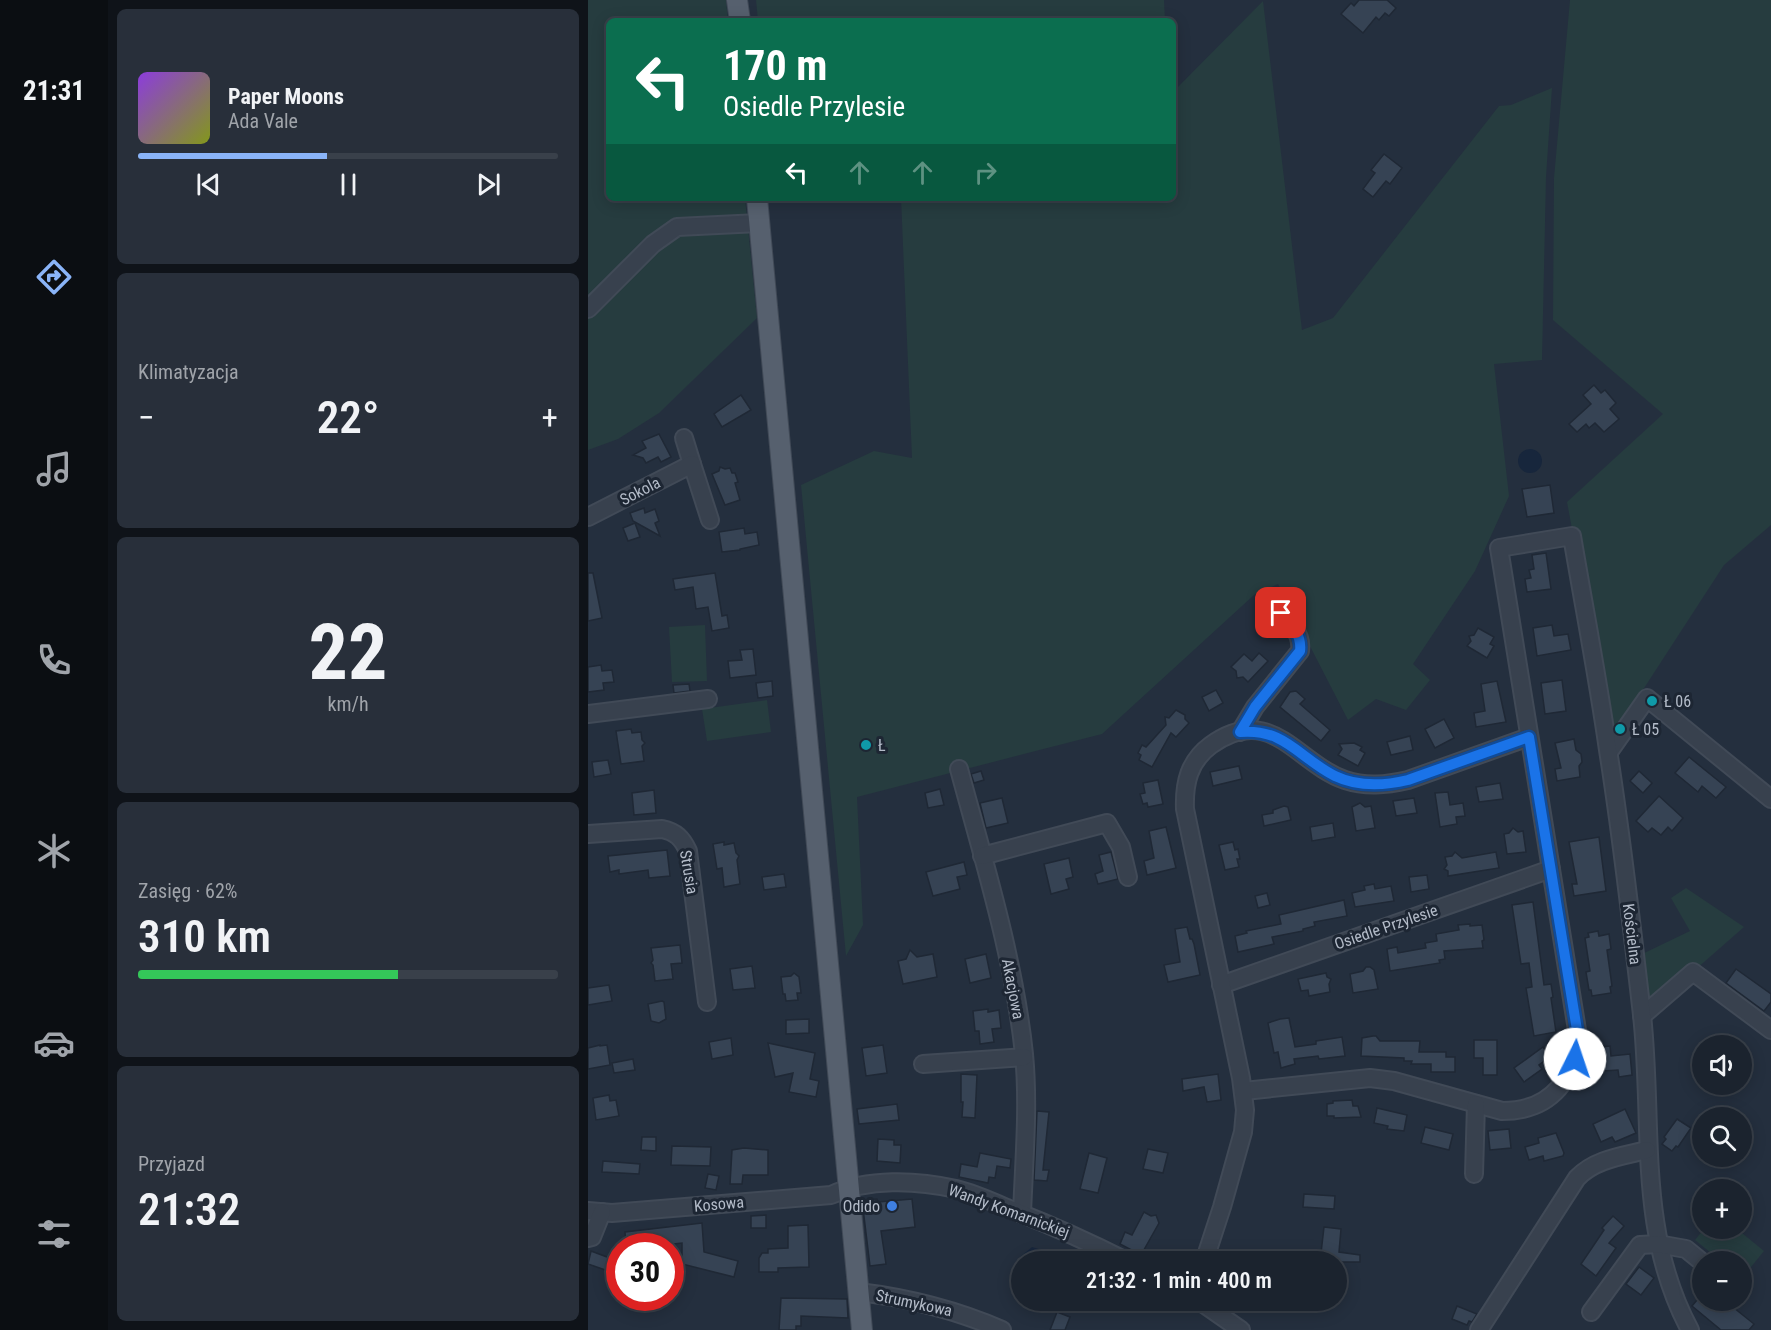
<!DOCTYPE html>
<html lang="pl">
<meta charset="utf-8">
<style>
body{margin:0;font-family:"Roboto Condensed",sans-serif;background:#282f3a;color:#f1f3f6;height:100vh;display:flex;flex-direction:column;font-size:22px;white-space:nowrap}
*{box-sizing:border-box;margin:0}
p{font-size:20px;color:#a0a4aa}
.icon{flex:none;width:33px;height:33px;fill:none;stroke:currentColor;stroke-width:2;stroke-linecap:round;stroke-linejoin:round}
.map{position:relative;flex:1;overflow:hidden}
.sheet{display:flex;flex-direction:column;gap:9px;padding:9px;background:#0f1319;width:480px}
.sheet>*{flex:none}
.hud{position:absolute;left:18px;top:18px;width:570px;height:183px;border-radius:9px;box-shadow:0 3px 15px #0003,0 0 0 2px #39404a;background:#0b6e4f;color:#fff;overflow:hidden}
.fabs{position:absolute;left:1104px;top:1035px;display:grid;gap:12px}
.fabs a{display:grid;place-items:center;width:60px;height:60px;border-radius:50%;background:#1b232e;box-shadow:0 3px 15px #0003,0 0 0 2px #39404a;font-size:30px}
.speed{position:absolute;left:18px;top:1233px;display:flex;gap:12px;font-size:30px;font-weight:700;text-align:center}
.speed>*{display:grid;place-content:center;width:78px;height:78px;border-radius:50%;background:#1b232e;box-shadow:0 3px 15px #0003,0 0 0 2px #39404a;line-height:1}
.speed .limit{border:9px solid #d22;background:#fff;color:#111}
.pin{position:absolute;display:grid;place-items:center;width:51px;height:51px;color:#fff;margin:-26px;border-radius:12px;box-shadow:0 3px 9px #0006}
.me{position:absolute;width:66px;margin:-33px;rotate:4deg;stroke-linejoin:round;filter:drop-shadow(0 0 4px #0008)}
.turn{display:flex;align-items:center;gap:21px;height:126px;padding:0 18px;font-size:27px}
.turn .icon{width:78px;height:78px;stroke-width:2.5}
.turn b{display:block;font-size:42px;line-height:51px}
.lanes{display:flex;align-items:center;height:57px;padding:0 18px;background:#0003;justify-content:center;gap:30px;direction:ltr}
.lanes .off{opacity:.35}
.big{font-size:45px;font-weight:600;line-height:1.1}
.sheet .tile{flex:1;display:flex;flex-direction:column;justify-content:center;gap:9px;min-width:0;padding:0 21px;border-radius:9px;background:#282f3a}
.sheet .dial{align-items:center;gap:0}
.dial b{font-size:78px;line-height:1}
.song{display:flex;align-items:center;gap:18px}
.cover{width:72px;height:72px;border-radius:9px;background:linear-gradient(135deg,hsl(270 70% 55%),hsl(70 70% 35%))}
.played{height:6px;border-radius:3px;background:linear-gradient(90deg,#8ab4f8 45%,#39404a 45%)}
.keys{display:flex;justify-content:space-around;direction:ltr}
.heat{display:flex;justify-content:space-between;align-items:center;font-size:33px;direction:ltr}
.charge{height:9px;border-radius:4px;background:linear-gradient(90deg,#34c759 62%,#39404a 0)}
.trip{position:absolute;left:423px;top:1251px;width:336px;height:60px;border-radius:30px;background:#1b232e;box-shadow:0 3px 15px #0003,0 0 0 2px #39404a;font-weight:600;line-height:60px;text-align:center}
main{display:flex;flex:1;min-height:0}
.menu{display:flex;flex-direction:column;width:108px;justify-content:space-around;align-items:center;background:#0b0e12;color:#a0a4aa}
.menu .icon{width:42px;height:42px}
.menu .active{color:#8ab4f8}
.menu b{font-size:27px;color:#f1f3f6}
.map>svg:first-child{display:block}
.green{fill:#263c3f}
.water{fill:#17263c}
.building{fill:#364354;stroke:#1f2835;stroke-width:1.5}
.lines{fill:none;stroke-linecap:round;stroke-linejoin:round}
.minor-casing{stroke:#414a57;stroke-width:20}
.major-casing{stroke:#414a57;stroke-width:22}
.minor{stroke:#38414e;stroke-width:16}
.major{stroke:#56606e;stroke-width:20}
.route-casing{stroke:#114b97;stroke-width:15}
.route{stroke:#1a73e8;stroke-width:10}
.culture-dot{fill:#0f9aa8;stroke:#1d2633;stroke-width:2}
.shop-dot{fill:#3f7fe0;stroke:#1d2633;stroke-width:2}
.labels{text-anchor:middle;dominant-baseline:central;stroke-width:6;stroke-linejoin:round;paint-order:stroke}
.street-label{font-size:16px;fill:#b4bcc9;stroke:#1d2633}
.poi-label{font-size:16px;fill:#b4bcc9;stroke:#1d2633;text-anchor:start}
</style>
<main>
<nav class="menu">
<b>21:31</b>
<svg class="icon active" aria-label="directions" viewBox="0 0 24 24"><path d="M12 3l9 9-9 9-9-9zM9 14v-3h6M13 9l2 2-2 2"/></svg>
<svg class="icon" aria-label="music" viewBox="0 0 24 24"><path d="M9 18V5l10-2v13"/><circle cx="6" cy="18" r="3"/><circle cx="16" cy="16" r="3"/></svg>
<svg class="icon" aria-label="phone" viewBox="0 0 24 24"><path d="M5 4h4l2 5-3 2q2 4 5 5l2-3 5 2v4C11 20 4 13 5 4z"/></svg>
<svg class="icon" aria-label="climate" viewBox="0 0 24 24"><path d="M12 3v18M4 7l16 10M4 17L20 7"/></svg>
<svg class="icon" aria-label="car" viewBox="0 0 24 24"><path d="M5 17H2v-5l4-1 3-4h7l3 4 3 1v5h-3M9 17h6M6 11h13"/><circle cx="7" cy="17" r="2"/><circle cx="17" cy="17" r="2"/></svg>
<svg class="icon" aria-label="filters" viewBox="0 0 24 24"><path d="M4 7h16M4 17h16"/><circle cx="9" cy="7" r="2"/><circle cx="15" cy="17" r="2"/></svg>
</nav>
<section class="sheet">
<div class="tile">
<div class="song"><i class="cover"></i><div><b>Paper Moons</b><p>Ada Vale</p></div></div>
<div class="played"></div>
<div class="keys"><svg class="icon" aria-label="previous" viewBox="0 0 24 24"><path d="M18 5L8 12l10 7zM5 5v14"/></svg><svg class="icon" aria-label="pause" viewBox="0 0 24 24"><path d="M8 5v14M16 5v14"/></svg><svg class="icon" aria-label="next" viewBox="0 0 24 24"><path d="M6 5l10 7-10 7zM19 5v14"/></svg></div>
</div>
<div class="tile"><p>Klimatyzacja</p>
<div class="heat"><a>−</a><b class="big">22°</b><a>+</a></div>
</div>
<div class="tile dial"><b>22</b><p>km/h</p></div>
<div class="tile"><p>Zasięg · 62%</p><b class="big">310 km</b><div class="charge"></div></div>
<div class="tile"><p>Przyjazd</p><b class="big">21:32</b></div>
</section>
<div class="map">
<svg width="1183" height="1330" viewBox="0 0 1183 1330">
<rect width="100%" height="100%" fill="#242f3e"/>
<g class="green">
<polygon points="0,0 138,0 140,21 21,21 21,198 157,198 169,318 71,413 30,439 0,450"/>
<polygon points="168,0 576,0 577,21 170,21"/>
<polygon points="982,0 1183,0 1183,525 1136,565 1023,739 979,502 1075,414 965,320 966,178"/>
<polygon points="675,1 714,330 745,318 911,106 923,105 964,88 958,177 954,360 906,364 921,496 887,571 825,664 842,680 818,710 788,699 760,720 690,584 666,595 514,734 269,797 275,925 258,956 213,485 286,451 324,458 313,198 585,198 585,92"/>
<polygon points="117,625 119,681 84,682 81,627"/>
<polygon points="179,700 183,732 119,741 114,709"/>
<polygon points="1098,888 1156,927 1059,1012 1050,956 1102,931 1083,898"/>
<polygon points="1116,1229 1149,1229 1176,1251 1154,1278 1154,1262 1133,1261 1107,1240"/>
</g>
<g class="water">
<circle cx="942" cy="461" r="12"/>
<polygon points="444,1247 489,1261 434,1262 433,1270 431,1264 432,1257"/>
</g>
<g class="building">
<polygon points="771,0 799,0 808,8 801,16 797,13 791,20 788,17 775,33 753,14 763,3 766,6"/>
<polygon points="796,154 814,168 802,184 798,181 785,197 775,189 787,173 783,170"/>
<polygon points="1006,385 1013,393 1017,390 1028,403 1022,409 1031,419 1016,432 1007,423 1001,428 998,424 989,432 981,424 1003,404 995,395"/>
<polygon points="153,395 163,410 134,427 126,414"/>
<polygon points="71,434 83,457 73,462 70,457 58,463 55,458 45,455 58,448 54,441"/>
<polygon points="132,467 137,469 142,468 144,473 147,473 150,482 147,483 152,500 137,505 124,474 131,471"/>
<polygon points="962,485 966,513 939,517 934,489"/>
<polygon points="56,508 57,513 67,509 71,521 67,523 72,536 45,521 42,513"/>
<polygon points="47,523 52,537 40,541 35,528"/>
<polygon points="156,528 157,534 169,532 171,545 152,549 152,550 134,552 131,532"/>
<polygon points="958,553 963,589 939,592 937,579 943,578 941,570 946,569 944,555"/>
<polygon points="0,573 5,573 14,618 0,621"/>
<polygon points="127,573 134,616 139,615 141,628 124,631 120,607 108,609 105,587 87,590 85,579"/>
<polygon points="964,625 966,636 980,634 983,650 949,656 945,628"/>
<polygon points="890,628 906,637 902,644 906,646 899,658 879,646 883,641 881,636 886,635"/>
<polygon points="165,649 168,675 142,678 140,661 154,660 152,650"/>
<polygon points="671,653 680,661 660,682 655,677 649,678 648,671 643,667 656,654 664,661"/>
<polygon points="13,665 14,671 24,670 26,682 15,683 16,690 0,692 0,667"/>
<polygon points="974,680 978,711 957,714 953,683"/>
<polygon points="184,681 185,696 170,698 168,683"/>
<polygon points="909,681 918,722 888,727 886,713 897,711 893,684"/>
<polygon points="101,684 102,691 86,693 85,685"/>
<polygon points="628,690 635,703 621,711 614,697"/>
<polygon points="708,691 717,699 712,704 742,730 733,741 692,707 702,692"/>
<polygon points="588,710 597,715 597,719 601,723 588,737 583,733 564,767 551,760 553,755 550,753 554,745 558,747 578,725 577,717 581,718"/>
<polygon points="856,719 866,738 847,748 837,729"/>
<polygon points="43,729 44,733 53,732 54,740 57,743 54,746 56,761 33,764 28,731"/>
<polygon points="822,736 825,750 803,755 799,742"/>
<polygon points="986,739 988,750 993,754 994,762 991,766 992,777 969,781 967,769 973,768 967,743"/>
<polygon points="766,743 774,747 772,750 777,753 770,766 750,755 754,749 751,744"/>
<polygon points="1101,757 1138,787 1128,798 1114,786 1110,792 1087,773"/>
<polygon points="20,760 23,774 6,777 4,762"/>
<polygon points="651,766 654,779 625,786 622,772"/>
<polygon points="393,771 396,780 386,783 383,774"/>
<polygon points="1051,771 1064,783 1055,793 1042,781"/>
<polygon points="570,780 575,804 560,807 559,803 555,804 552,794 557,793 555,783"/>
<polygon points="912,783 915,799 891,802 888,787"/>
<polygon points="352,789 356,805 340,808 337,793"/>
<polygon points="66,790 68,813 46,815 44,793"/>
<polygon points="860,792 862,805 875,803 877,816 868,817 869,824 852,827 847,793"/>
<polygon points="1071,796 1095,818 1084,831 1080,827 1073,835 1064,828 1060,832 1048,821"/>
<polygon points="414,798 420,823 398,828 392,803"/>
<polygon points="826,798 829,813 808,816 805,801"/>
<polygon points="772,803 777,807 783,806 787,828 768,831 764,807"/>
<polygon points="696,806 700,807 703,820 676,826 674,815 685,813 685,810"/>
<polygon points="745,823 747,837 724,841 722,827"/>
<polygon points="578,827 588,868 559,875 556,861 566,858 561,831"/>
<polygon points="925,828 930,832 935,831 938,852 919,854 916,834 921,833"/>
<polygon points="1011,837 1018,891 986,896 984,884 989,884 981,842"/>
<polygon points="136,842 136,845 146,843 148,853 151,856 149,860 152,884 136,887 134,868 129,869 125,844"/>
<polygon points="645,842 647,850 650,849 652,859 649,859 651,867 637,870 631,845"/>
<polygon points="79,850 82,876 61,878 60,870 31,874 31,870 22,872 20,856"/>
<polygon points="523,852 530,879 510,884 507,874 515,871 511,855"/>
<polygon points="867,852 874,858 908,852 911,868 860,876 860,871 856,869 859,865 857,857 864,856"/>
<polygon points="481,858 485,877 478,879 481,889 463,894 456,864"/>
<polygon points="376,862 379,875 369,877 372,889 345,896 338,872"/>
<polygon points="196,874 198,887 176,890 174,877"/>
<polygon points="839,875 841,889 823,892 821,877"/>
<polygon points="786,884 787,889 803,886 806,901 767,907 764,893 777,890 776,886"/>
<polygon points="679,893 682,905 670,908 667,896"/>
<polygon points="756,900 759,916 726,922 727,926 715,929 715,931 684,937 686,944 650,952 647,936 659,933 658,931 693,924 691,915"/>
<polygon points="945,902 956,985 963,984 965,997 963,998 968,1032 946,1036 938,988 944,987 941,963 933,964 924,905"/>
<polygon points="882,924 882,926 894,925 896,940 894,941 895,948 856,951 857,959 851,960 852,963 802,971 799,949 809,947 810,953 838,948 837,943 849,941 848,934 871,930 870,925"/>
<polygon points="599,927 602,939 604,939 606,944 612,975 580,982 576,965 592,962 587,929"/>
<polygon points="1010,931 1011,936 1021,934 1023,949 1019,950 1024,986 1022,987 1023,993 1004,996 1003,990 1001,990 998,972 1002,971 997,938 1001,937 1000,933"/>
<polygon points="92,945 94,963 83,964 85,979 67,981 65,965 63,963 65,960 63,948"/>
<polygon points="322,950 329,957 345,954 349,977 315,984 310,961 318,959"/>
<polygon points="398,954 403,978 382,983 377,959"/>
<polygon points="164,966 167,988 145,990 142,969"/>
<polygon points="778,967 782,967 786,970 790,989 765,993 762,974 775,971"/>
<polygon points="1148,969 1183,994 1183,1002 1176,1011 1138,983"/>
<polygon points="206,973 211,977 213,993 209,993 210,1000 198,1001 197,994 195,994 193,977 203,976"/>
<polygon points="738,973 739,977 743,979 741,984 742,992 721,996 720,990 713,991 710,979"/>
<polygon points="21,985 24,1001 0,1005 0,988"/>
<polygon points="74,1001 76,1002 78,1019 71,1023 63,1021 60,1004"/>
<polygon points="400,1009 400,1012 411,1010 413,1028 404,1029 406,1042 392,1044 391,1031 387,1031 385,1011"/>
<polygon points="701,1018 707,1047 728,1044 728,1041 754,1037 757,1056 731,1059 730,1056 706,1059 707,1064 693,1068 690,1052 686,1053 680,1023 692,1019"/>
<polygon points="221,1019 221,1033 198,1034 198,1020"/>
<polygon points="785,1036 788,1036 792,1041 832,1041 831,1052 858,1052 858,1057 867,1057 867,1072 843,1072 843,1064 823,1064 824,1061 816,1061 816,1058 773,1056 774,1038"/>
<polygon points="143,1038 145,1055 124,1059 121,1042"/>
<polygon points="886,1040 909,1040 909,1075 895,1075 895,1058 886,1058"/>
<polygon points="180,1043 227,1053 222,1079 231,1081 228,1097 201,1092 205,1073 187,1077"/>
<polygon points="12,1045 12,1046 19,1045 22,1065 0,1069 0,1048"/>
<polygon points="295,1045 299,1073 278,1076 274,1048"/>
<polygon points="1022,1046 1023,1056 1042,1054 1044,1075 1031,1077 1030,1070 1015,1071 1012,1047"/>
<polygon points="955,1047 962,1057 951,1065 954,1069 936,1082 926,1068"/>
<polygon points="45,1059 47,1070 26,1073 24,1063"/>
<polygon points="373,1074 389,1075 387,1118 374,1117 375,1102 373,1102"/>
<polygon points="630,1074 633,1100 619,1102 616,1087 595,1091 594,1079"/>
<polygon points="21,1095 22,1101 28,1100 31,1116 8,1120 5,1098"/>
<polygon points="764,1100 765,1106 770,1106 773,1117 746,1118 746,1116 739,1116 739,1104 745,1103 745,1101"/>
<polygon points="309,1104 311,1120 271,1124 269,1109"/>
<polygon points="789,1108 819,1115 816,1131 799,1129 800,1126 786,1123"/>
<polygon points="1037,1109 1048,1133 1027,1142 1024,1137 1013,1142 1005,1124"/>
<polygon points="449,1111 461,1112 455,1170 461,1170 459,1181 446,1180"/>
<polygon points="1089,1119 1103,1128 1090,1147 1088,1146 1084,1151 1074,1144 1078,1139 1076,1137"/>
<polygon points="837,1127 865,1134 861,1150 833,1143"/>
<polygon points="921,1129 923,1148 902,1150 900,1131"/>
<polygon points="968,1133 976,1153 975,1156 956,1161 955,1156 941,1160 937,1147 951,1143 950,1138"/>
<polygon points="54,1137 68,1137 68,1151 53,1150"/>
<polygon points="290,1139 306,1140 306,1145 313,1145 312,1163 289,1161"/>
<polygon points="84,1146 123,1147 122,1166 83,1165"/>
<polygon points="156,1148 180,1150 180,1175 155,1175 154,1184 142,1184 144,1150"/>
<polygon points="560,1149 580,1153 575,1173 555,1169"/>
<polygon points="392,1153 423,1159 422,1168 409,1166 407,1178 401,1177 400,1183 371,1177 373,1164 389,1167"/>
<polygon points="501,1153 519,1158 510,1193 492,1189"/>
<polygon points="15,1161 52,1164 51,1174 14,1172"/>
<polygon points="120,1174 131,1176 128,1190 117,1188"/>
<polygon points="716,1194 747,1196 746,1209 715,1207"/>
<polygon points="289,1199 290,1202 324,1199 327,1227 293,1231 298,1264 282,1266 274,1200"/>
<polygon points="556,1212 563,1216 568,1215 571,1223 553,1255 532,1244 537,1232 544,1235"/>
<polygon points="178,1215 178,1228 163,1228 163,1216"/>
<polygon points="1025,1216 1036,1226 1021,1243 1028,1248 1008,1276 993,1264 1016,1230 1014,1228"/>
<polygon points="114,1223 116,1252 150,1261 146,1277 94,1264 94,1243 66,1246 38,1246 37,1232"/>
<polygon points="220,1225 221,1267 190,1268 190,1272 171,1272 171,1258 174,1253 180,1253 180,1249 200,1248 200,1226"/>
<polygon points="736,1227 753,1229 751,1252 772,1255 772,1262 732,1262"/>
<polygon points="3,1251 27,1260 23,1272 0,1264"/>
<polygon points="1051,1267 1066,1278 1053,1295 1038,1284"/>
<polygon points="193,1298 259,1299 260,1318 213,1316 213,1326 208,1326 208,1330 191,1330"/>
<polygon points="1109,1300 1136,1300 1166,1324 1161,1330 1133,1330 1104,1306"/>
<polygon points="869,1306 889,1314 884,1322 881,1321 879,1325 864,1319"/>
<polygon points="469,1312 482,1317 477,1330 462,1330"/>
</g>
<g class="lines">
<defs>
<g id="minor">
<polyline points="0,309 65,244 89,227 171,223"/>
<polyline points="96,438 104,464"/>
<polyline points="0,517 104,464 122,520"/>
<polyline points="0,714 120,699"/>
<path d="M652,732l15,-25 45,-56c3,-21 -16,-35 -30,-48"/>
<polyline points="1021,752 1059,698 1183,799"/>
<path d="M371,769c25,93 55,189 65,285 5,52 0,107 -2,160"/>
<path d="M0,834l74,-5c14,3 20,9 26,22l19,151"/>
<polyline points="394,856 519,823 533,847 540,877"/>
<polyline points="633,985 963,869"/>
<polyline points="1054,1016 1105,972 1183,1030"/>
<polyline points="335,1064 436,1057"/>
<path d="M656,1091l126,-13 24,3 108,30c50,0 75,-33 75,-81l-78,-482 73,-12c12,71 26,143 36,214 14,88 24,177 34,265 12,108 -6,215 48,315"/>
<polyline points="886,1174 888,1104"/>
<path d="M0,1211l24,2 219,-18c37,-17 85,-15 125,-6 17,4 35,12 51,19 42,16 82,34 121,54"/>
<polyline points="0,1238 4,1237 14,1212"/>
<path d="M616,1262l18,-55 21,-75 2,-22 -4,-32 -56,-269c-1,-26 4,-48 26,-64 60,-43 85,18 134,35 21,7 41,5 63,0l121,-43"/>
<path d="M271,1292c50,6 97,18 143,38"/>
<polyline points="610,1300 653,1330"/>
<polyline points="1003,1312 1052,1245 1070,1244 1098,1249 1114,1262"/>
<path d="M891,1330l98,-152c18,-19 46,-22 70,-28"/>
</g>
<g id="major">
<polyline points="149,0 152,21"/>
<polyline points="169,198 274,1330"/>
</g>
</defs>
<use href="#minor" class="minor-casing"/>
<use href="#major" class="major-casing"/>
<use href="#minor" class="minor"/>
<use href="#major" class="major"/>
</g>
<g class="lines">
<defs>
<path id="route" d="M693,613c11,10 21,23 19,38l-45,56 -15,25c45,-4 59,26 95,44 23,11 48,10 73,4l121,-43 48,293 -2,29"/>
</defs>
<use href="#route" class="route-casing"/>
<use href="#route" class="route"/>
</g>
<g class="culture-dot">
<circle cx="1064" cy="701" r="6"/>
<circle cx="1032" cy="729" r="6"/>
<circle cx="278" cy="745" r="6"/>
</g>
<circle class="shop-dot" cx="304" cy="1206" r="6"/>
<g class="labels">
<g class="street-label">
<text transform="translate(52 491) rotate(-27)">Sokola</text>
<text transform="translate(101 872) rotate(80)">Strusia</text>
<text transform="translate(798 927) rotate(-19)">Osiedle Przylesie</text>
<text transform="translate(1044 934) rotate(83)">Kościelna</text>
<text transform="translate(425 989) rotate(79)">Akacjowa</text>
<text transform="translate(131 1204) rotate(-5)">Kosowa</text>
<text transform="translate(421 1211) rotate(20)">Wandy Komarnickiej</text>
<text transform="translate(326 1303) rotate(12)">Strumykowa</text>
</g>
<g class="poi-label">
<text x="1076" y="701">Ł 06</text>
<text x="1044" y="729">Ł 05</text>
<text x="290" y="745">Ł</text>
<text x="292" y="1206" text-anchor="end">Odido</text>
</g>
</g>
</svg>
<div class="fabs">
<a><svg class="icon" aria-label="sound" viewBox="0 0 24 24"><path d="M4 9h4l5-4v14l-5-4H4zM17 9q2 3 0 6"/></svg></a>
<a><svg class="icon" aria-label="search" viewBox="0 0 24 24"><circle cx="10" cy="10" r="6"/><path d="M15 15l6 6"/></svg></a>
<a>+</a>
<a>−</a>
</div>
<div class="speed"><div class="limit">30</div></div>
<div class="pin" style="left:693px;top:613px;background:#d93025"><svg class="icon" aria-label="arrive" viewBox="0 0 24 24"><path d="M6 21V4h12l-3 4 3 4H6"/></svg></div>
<svg class="me" style="left:987px;top:1059px" viewBox="-20 -20 40 40"><circle r="19" fill="#fff"/><path d="M0-13L10 11 0 6-10 11z" fill="#1a73e8"/></svg>
<div class="trip">21:32 · 1 min · 400 m</div>
<div class="hud">
<div class="turn"><svg class="icon" aria-label="left" viewBox="0 0 24 24"><path d="M17 20v-9H6M10 6l-5 5 5 5"/></svg><div><b>170 m</b>Osiedle Przylesie</div></div>
<div class="lanes"><svg class="icon" aria-label="left" viewBox="0 0 24 24"><path d="M17 20v-9H6M10 6l-5 5 5 5"/></svg><svg class="icon off" aria-label="ahead" viewBox="0 0 24 24"><path d="M12 20V5M6 11l6-6 6 6"/></svg><svg class="icon off" aria-label="ahead" viewBox="0 0 24 24"><path d="M12 20V5M6 11l6-6 6 6"/></svg><svg class="icon off" aria-label="right" viewBox="0 0 24 24"><path d="M7 20v-9h11M14 6l5 5-5 5"/></svg></div>
</div>
</div>
</main>
